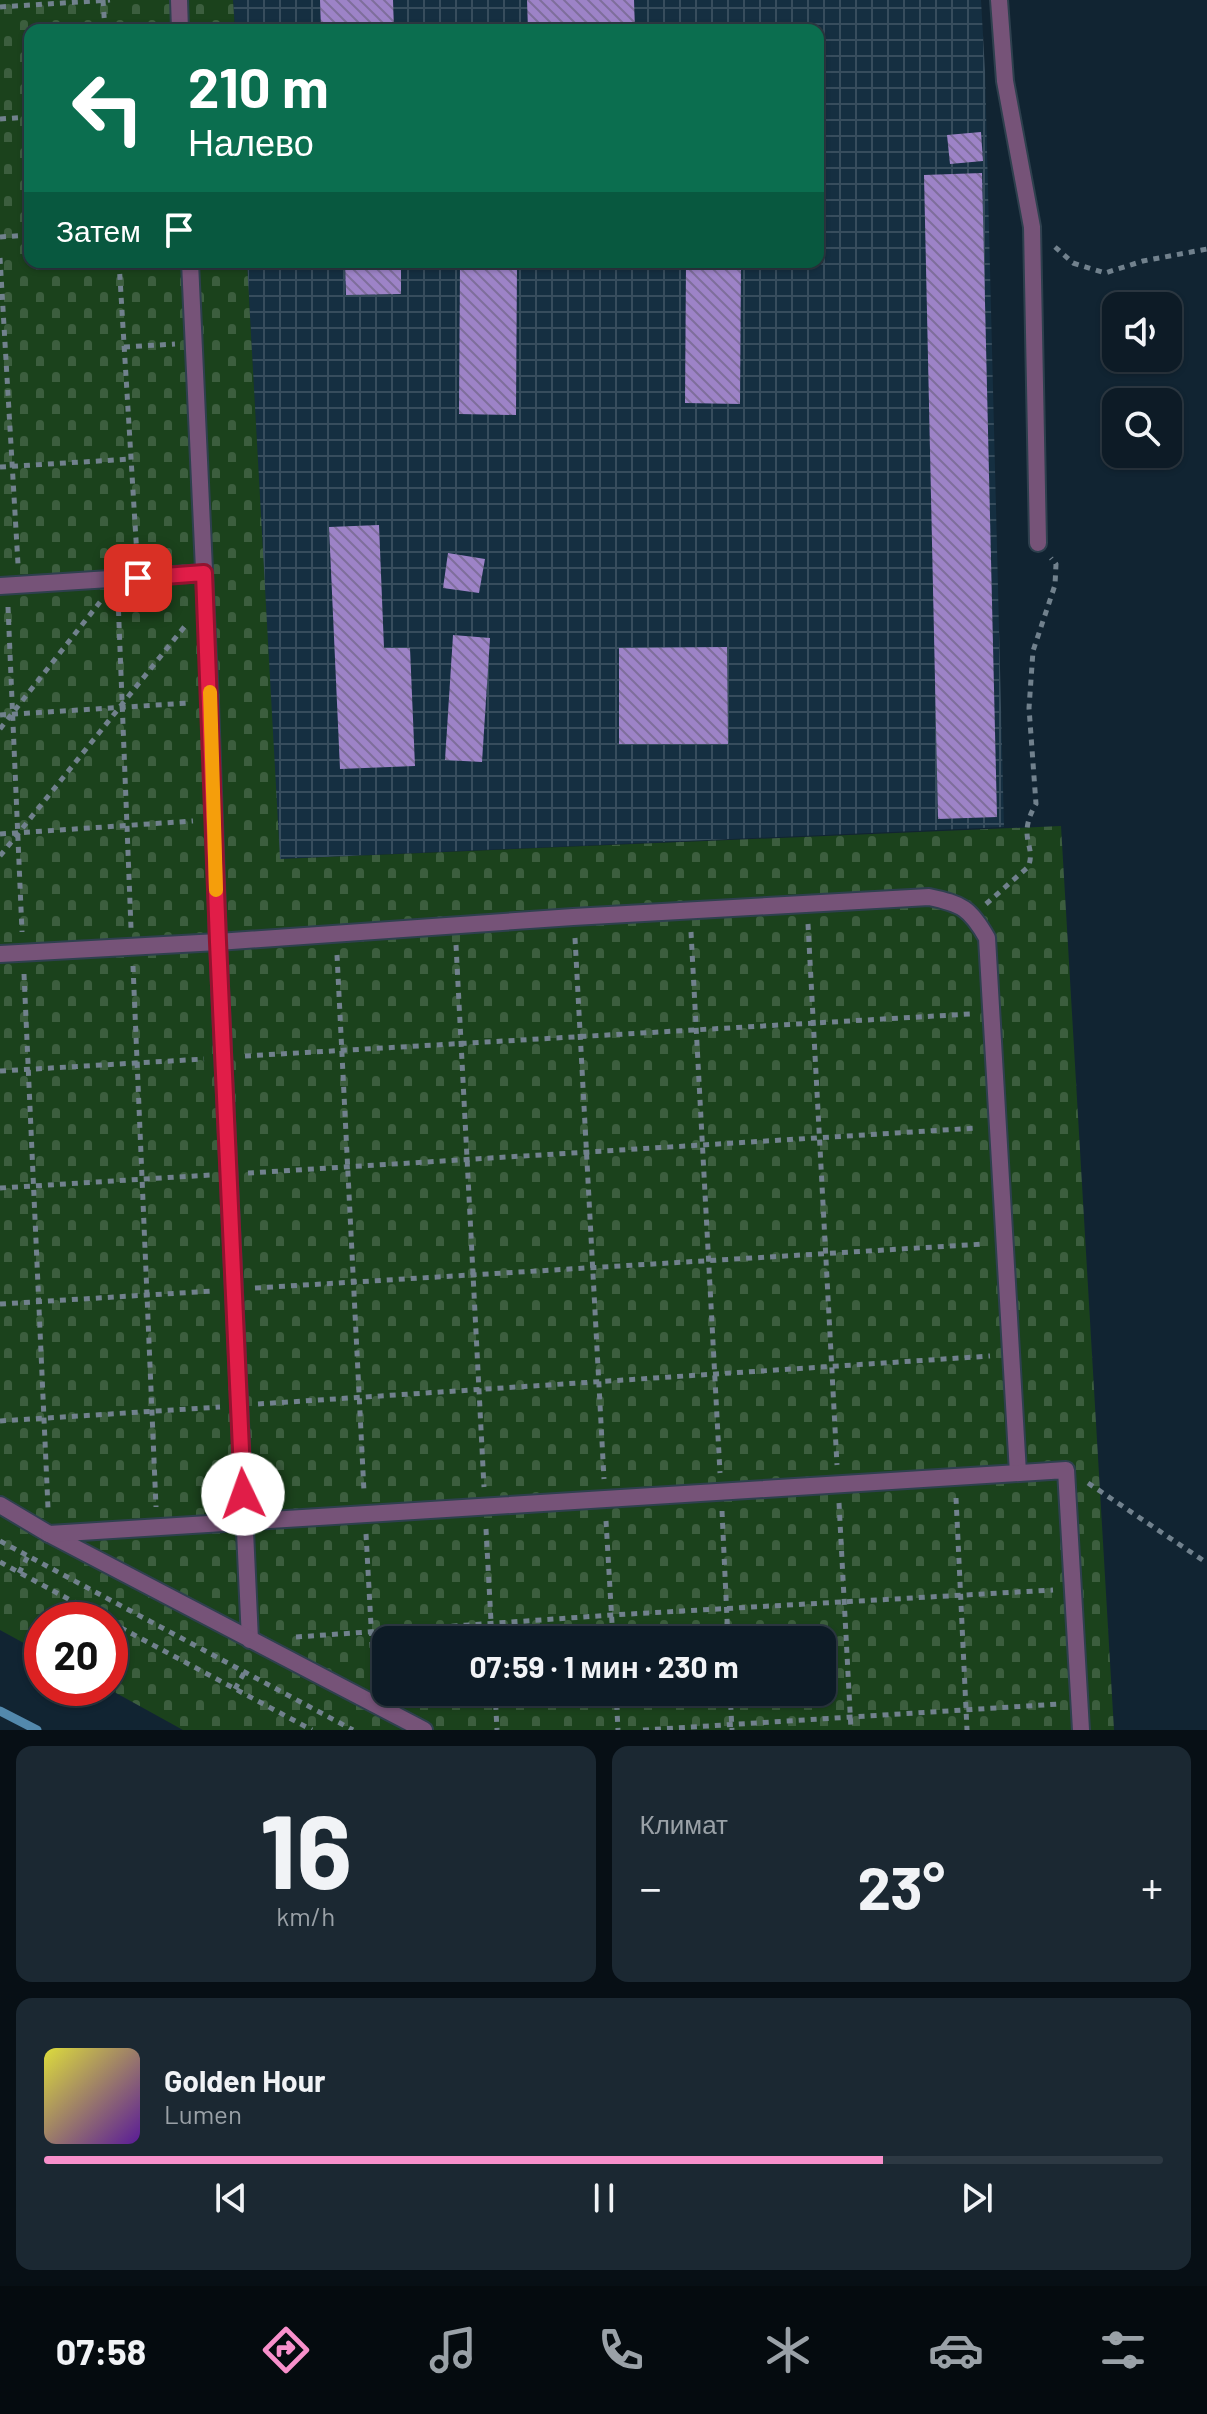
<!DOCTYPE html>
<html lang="ru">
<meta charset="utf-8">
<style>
body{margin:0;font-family:Barlow,sans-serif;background:#1b2832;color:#f1f3f6;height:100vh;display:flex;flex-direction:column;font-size:30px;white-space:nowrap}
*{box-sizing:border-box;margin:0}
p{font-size:26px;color:#9aa1a7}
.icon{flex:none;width:44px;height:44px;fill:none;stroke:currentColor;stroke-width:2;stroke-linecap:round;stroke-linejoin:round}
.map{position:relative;height:1730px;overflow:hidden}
.details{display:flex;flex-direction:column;gap:16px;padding:16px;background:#070f15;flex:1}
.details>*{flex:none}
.top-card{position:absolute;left:24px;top:24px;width:800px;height:244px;border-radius:16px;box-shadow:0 2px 6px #0004,0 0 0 2px #2d3943;background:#0b6e4f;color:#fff;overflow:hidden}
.tools{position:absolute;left:1102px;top:292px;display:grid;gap:16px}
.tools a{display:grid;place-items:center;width:80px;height:80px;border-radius:16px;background:#0d1b26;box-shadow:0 2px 6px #0004,0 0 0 2px #2d3943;font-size:40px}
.speed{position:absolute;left:24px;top:1602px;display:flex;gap:16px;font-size:40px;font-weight:700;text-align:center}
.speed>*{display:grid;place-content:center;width:104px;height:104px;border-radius:50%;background:#0d1b26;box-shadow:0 2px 6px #0004,0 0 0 2px #2d3943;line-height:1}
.speed .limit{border:12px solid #d22;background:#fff;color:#111}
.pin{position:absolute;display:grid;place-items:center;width:68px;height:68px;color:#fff;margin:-34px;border-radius:16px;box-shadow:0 4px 12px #0006}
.me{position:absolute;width:88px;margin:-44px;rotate:357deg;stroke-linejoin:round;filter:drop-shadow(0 0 6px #0008)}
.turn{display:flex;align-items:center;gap:28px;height:168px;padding:0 32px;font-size:36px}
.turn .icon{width:104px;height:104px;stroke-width:2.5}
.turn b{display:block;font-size:56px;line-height:68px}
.then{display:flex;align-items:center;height:76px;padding:0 32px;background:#0003;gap:16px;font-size:30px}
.big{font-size:60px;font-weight:700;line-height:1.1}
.details .card{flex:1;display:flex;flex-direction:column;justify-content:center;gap:12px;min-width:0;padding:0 28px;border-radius:16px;background:#1b2832}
.details .dial{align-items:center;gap:0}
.dial b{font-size:104px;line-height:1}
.song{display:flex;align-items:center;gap:24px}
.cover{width:96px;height:96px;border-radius:12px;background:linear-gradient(135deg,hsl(60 70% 55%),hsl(270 70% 35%))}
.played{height:8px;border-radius:4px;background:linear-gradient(90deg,#f890cb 75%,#2d3943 75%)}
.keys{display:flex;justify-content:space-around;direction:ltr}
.heat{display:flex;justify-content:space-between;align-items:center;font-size:44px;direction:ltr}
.details .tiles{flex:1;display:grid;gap:16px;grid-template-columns:1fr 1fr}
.card:last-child{grid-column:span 2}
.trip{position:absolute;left:372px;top:1626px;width:464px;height:80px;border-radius:16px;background:#0d1b26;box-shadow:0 2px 6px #0004,0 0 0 2px #2d3943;font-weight:700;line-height:80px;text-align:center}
.menu{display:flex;height:128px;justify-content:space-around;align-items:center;background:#050b0f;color:#9aa1a7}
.menu .icon{width:56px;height:56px}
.menu .on{color:#f890cb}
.menu b{font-size:36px;color:#f1f3f6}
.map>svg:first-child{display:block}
.industrial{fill:url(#industrial-grid)}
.cemetery{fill:url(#cemetery-stones);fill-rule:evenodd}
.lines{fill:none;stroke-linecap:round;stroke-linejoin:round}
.stream{stroke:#5389ad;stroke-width:9}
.building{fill:url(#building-back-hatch)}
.service-casing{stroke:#2e404e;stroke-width:20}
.path{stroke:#71818d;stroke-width:5;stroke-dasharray:6 6;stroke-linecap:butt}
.service{stroke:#765378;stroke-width:16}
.route-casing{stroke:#92132f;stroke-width:20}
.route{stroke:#e11d48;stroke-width:14}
.slow{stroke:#f59e0b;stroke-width:14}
</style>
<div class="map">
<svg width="1207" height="1730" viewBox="0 0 1207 1730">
<defs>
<pattern id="industrial-grid" width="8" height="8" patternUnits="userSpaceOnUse" patternTransform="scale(2)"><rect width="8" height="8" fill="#152f41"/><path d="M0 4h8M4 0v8" fill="none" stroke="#374d5d"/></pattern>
<pattern id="cemetery-stones" width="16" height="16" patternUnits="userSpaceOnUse" patternTransform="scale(2)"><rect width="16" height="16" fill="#1b421c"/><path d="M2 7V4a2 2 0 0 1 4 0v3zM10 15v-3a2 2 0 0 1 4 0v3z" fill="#3c5e3e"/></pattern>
<pattern id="building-back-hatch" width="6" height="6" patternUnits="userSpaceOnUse" patternTransform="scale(2)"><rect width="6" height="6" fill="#9d83c7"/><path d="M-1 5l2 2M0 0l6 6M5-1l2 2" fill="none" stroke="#7e6e9b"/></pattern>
</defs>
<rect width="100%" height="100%" fill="#112432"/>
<polygon class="industrial" points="233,0 981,0 985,71 1004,827 279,859 247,262 818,262 818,30 235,30"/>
<path class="cemetery" d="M0,0h233l2,30h-205v232h217l33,597 781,-33 53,904h-931l-76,-42h3v-68h-68v33l-42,-23zM386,1640h436v52h-436z"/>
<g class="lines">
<polyline class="stream" points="0,1711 37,1730"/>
</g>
<g class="building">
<polygon points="320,0 393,0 394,30 321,30"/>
<polygon points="527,0 634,0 635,30 528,30"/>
<polygon points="981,132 983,161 950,164 947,135"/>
<polygon points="982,173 997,817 938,819 924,175"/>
<polygon points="345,262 401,262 401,294 346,295"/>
<polygon points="460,262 517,262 516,415 459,414"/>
<polygon points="686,262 741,262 740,404 685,403"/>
<polygon points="379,525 384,648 410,648 415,766 340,769 329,527"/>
<polygon points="448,553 485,559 479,593 443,588"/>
<polygon points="453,635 490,638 482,762 445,760"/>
<polygon points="727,647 728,744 619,744 619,648"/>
</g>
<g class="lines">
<defs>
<g id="service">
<polyline points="179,0 180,30"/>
<polyline points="999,0 1005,81 1032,227 1038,543"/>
<polyline points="190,262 210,702 218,942 250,1640"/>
<polyline points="0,586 204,573"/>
<path d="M0,954l218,-12 355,-25 356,-20c33,7 41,11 58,41l31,535"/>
<polyline points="0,1505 49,1534 424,1730"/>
<polyline points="49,1534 1066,1470 1081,1730"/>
</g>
</defs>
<use href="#service" class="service-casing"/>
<g class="path">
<polyline points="103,0 105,30"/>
<polyline points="0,7 110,0"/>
<polyline points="0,119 30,117"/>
<polyline points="0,237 30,235"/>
<polyline points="1055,247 1073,263 1105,273 1143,261 1207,249"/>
<polyline points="0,258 18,564"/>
<polyline points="119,262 137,556"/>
<polyline points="124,347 175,344"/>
<polyline points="0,467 131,459"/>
<polyline points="118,598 131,928"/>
<polyline points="8,607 22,932"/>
<polyline points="0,715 189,703"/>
<polyline points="0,729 100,602"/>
<polyline points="0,834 193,821"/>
<polyline points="0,856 185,626"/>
<path d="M986,904l42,-37c6,-14 -1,-22 -1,-35 0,-10 4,-20 9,-28l-7,-96 4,-57 22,-66 1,-21 -5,-6"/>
<polyline points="808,924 837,1465"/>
<polyline points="691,932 720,1473"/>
<polyline points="575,938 604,1479"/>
<polyline points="456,945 484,1487"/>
<polyline points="337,955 364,1492"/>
<polyline points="133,966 156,1507"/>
<polyline points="24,974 48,1508"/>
<polyline points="245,1056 970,1014"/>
<polyline points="0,1071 204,1059"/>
<polyline points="248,1173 977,1128"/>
<polyline points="0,1188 210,1175"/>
<polyline points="255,1288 984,1244"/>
<polyline points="0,1304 213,1291"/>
<polyline points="258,1404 990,1356"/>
<polyline points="0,1421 220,1407"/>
<polyline points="1088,1483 1207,1563"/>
<polyline points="956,1498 967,1730"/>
<polyline points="839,1503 851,1730"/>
<polyline points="722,1511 728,1640"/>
<polyline points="606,1521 613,1640"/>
<polyline points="486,1529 492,1640"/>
<polyline points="366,1534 374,1680"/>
<polyline points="0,1541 353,1730"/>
<polyline points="0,1562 107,1620"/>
<polyline points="19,1573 28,1556"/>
<polyline points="110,1622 312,1730"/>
<polyline points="296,1637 612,1615 1053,1590"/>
<polyline points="235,1689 244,1673"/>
<polyline points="495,1692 497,1730"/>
<polyline points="616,1692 618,1730"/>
<polyline points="730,1692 732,1730"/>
<polyline points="643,1730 1059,1704"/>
</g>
<use href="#service" class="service"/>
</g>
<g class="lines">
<defs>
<polyline id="route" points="138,578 204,573 218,942 243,1494"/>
</defs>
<use href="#route" class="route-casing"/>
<use href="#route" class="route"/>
<polyline class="slow" points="210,692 216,890"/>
</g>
</svg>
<div class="tools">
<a><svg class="icon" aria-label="sound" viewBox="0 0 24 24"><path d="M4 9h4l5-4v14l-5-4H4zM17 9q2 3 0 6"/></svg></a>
<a><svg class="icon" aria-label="search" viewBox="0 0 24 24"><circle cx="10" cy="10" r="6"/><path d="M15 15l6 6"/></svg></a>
</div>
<div class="speed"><div class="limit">20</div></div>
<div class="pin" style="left:138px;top:578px;background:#d93025"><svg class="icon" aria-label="arrive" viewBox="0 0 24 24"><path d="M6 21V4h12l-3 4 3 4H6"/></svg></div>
<svg class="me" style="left:243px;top:1494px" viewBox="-20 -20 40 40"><circle r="19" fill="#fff"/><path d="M0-13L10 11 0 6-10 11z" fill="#e11d48"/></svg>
<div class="trip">07:59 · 1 мин · 230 m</div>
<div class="top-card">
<div class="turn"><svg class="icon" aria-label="left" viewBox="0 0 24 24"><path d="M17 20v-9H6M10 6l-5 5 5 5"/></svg><div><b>210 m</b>Налево</div></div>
<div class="then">Затем<svg class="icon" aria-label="arrive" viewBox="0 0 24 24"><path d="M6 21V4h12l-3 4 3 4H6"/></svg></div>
</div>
</div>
<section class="details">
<div class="tiles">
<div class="card dial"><b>16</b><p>km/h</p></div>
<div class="card"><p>Климат</p>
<div class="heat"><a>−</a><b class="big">23°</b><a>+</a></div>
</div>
<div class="card">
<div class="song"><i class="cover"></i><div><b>Golden Hour</b><p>Lumen</p></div></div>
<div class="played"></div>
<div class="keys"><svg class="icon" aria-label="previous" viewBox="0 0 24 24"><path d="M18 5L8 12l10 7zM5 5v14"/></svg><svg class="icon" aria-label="pause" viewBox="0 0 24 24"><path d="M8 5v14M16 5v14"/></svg><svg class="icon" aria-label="next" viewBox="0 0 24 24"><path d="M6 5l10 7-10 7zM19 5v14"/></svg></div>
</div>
</div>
</section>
<nav class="menu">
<b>07:58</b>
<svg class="icon on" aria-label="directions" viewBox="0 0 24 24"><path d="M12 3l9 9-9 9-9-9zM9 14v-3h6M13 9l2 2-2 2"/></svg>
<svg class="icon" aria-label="music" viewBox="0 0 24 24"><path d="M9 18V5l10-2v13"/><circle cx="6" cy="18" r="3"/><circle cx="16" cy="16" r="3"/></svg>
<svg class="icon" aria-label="phone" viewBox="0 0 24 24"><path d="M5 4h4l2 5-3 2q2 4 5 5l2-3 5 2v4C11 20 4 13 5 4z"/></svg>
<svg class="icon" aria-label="climate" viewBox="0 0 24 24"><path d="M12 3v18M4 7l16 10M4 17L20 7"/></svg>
<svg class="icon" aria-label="car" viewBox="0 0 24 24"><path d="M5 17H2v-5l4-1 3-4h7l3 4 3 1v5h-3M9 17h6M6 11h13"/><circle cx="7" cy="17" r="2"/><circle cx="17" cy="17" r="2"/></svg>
<svg class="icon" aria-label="filters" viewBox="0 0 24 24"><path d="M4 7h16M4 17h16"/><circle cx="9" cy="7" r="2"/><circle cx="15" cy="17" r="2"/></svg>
</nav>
